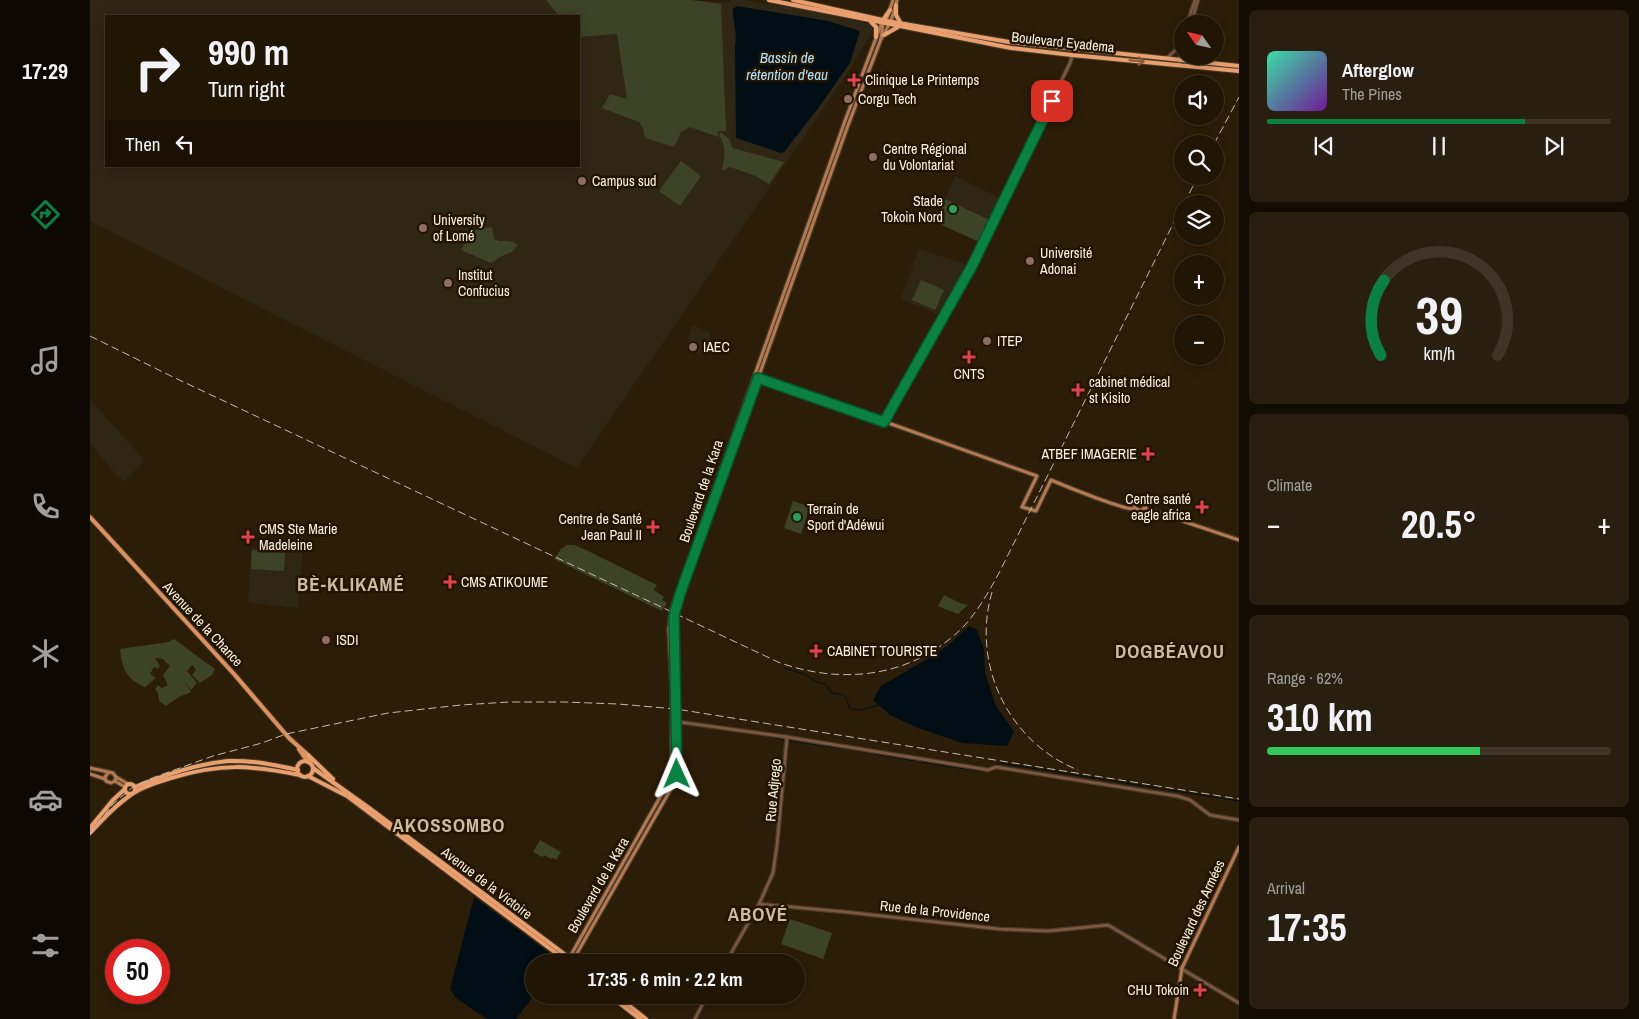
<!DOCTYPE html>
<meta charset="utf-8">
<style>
body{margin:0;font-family:"Archivo Narrow",sans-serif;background:#291f10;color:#f1f3f6;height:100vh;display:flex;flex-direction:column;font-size:19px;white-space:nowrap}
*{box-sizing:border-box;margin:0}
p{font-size:16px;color:#a29f9b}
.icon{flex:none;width:28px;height:28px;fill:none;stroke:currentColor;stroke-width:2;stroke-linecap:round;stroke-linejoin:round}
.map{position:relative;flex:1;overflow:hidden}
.panel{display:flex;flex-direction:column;gap:10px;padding:10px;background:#120c03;width:400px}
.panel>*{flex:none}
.hud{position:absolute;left:15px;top:15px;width:475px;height:152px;border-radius:0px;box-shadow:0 2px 12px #0003,0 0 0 1px #3e3528;background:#211606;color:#f1f3f6;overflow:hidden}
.needle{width:32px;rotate:304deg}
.fabs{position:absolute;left:1084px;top:15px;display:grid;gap:10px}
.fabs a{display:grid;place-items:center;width:50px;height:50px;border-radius:50%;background:#211606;box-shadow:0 2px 12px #0003,0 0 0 1px #3e3528;font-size:25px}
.speed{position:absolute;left:15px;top:939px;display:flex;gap:10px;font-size:25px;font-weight:700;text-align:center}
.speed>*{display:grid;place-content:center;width:65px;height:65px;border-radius:50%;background:#211606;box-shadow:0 2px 12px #0003,0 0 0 1px #3e3528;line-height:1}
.speed .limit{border:8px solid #d22;background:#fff;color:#111}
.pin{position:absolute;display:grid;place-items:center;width:42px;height:42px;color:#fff;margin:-21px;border-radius:10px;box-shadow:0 2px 8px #0006}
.me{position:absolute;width:55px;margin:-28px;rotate:359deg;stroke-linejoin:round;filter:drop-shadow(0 0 4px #0008)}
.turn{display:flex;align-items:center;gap:18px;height:105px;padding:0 20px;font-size:22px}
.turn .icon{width:65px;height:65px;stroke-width:2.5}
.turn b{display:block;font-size:35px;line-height:42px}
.then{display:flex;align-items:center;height:48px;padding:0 20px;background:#0003;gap:10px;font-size:19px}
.big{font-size:38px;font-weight:700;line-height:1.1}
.panel .card{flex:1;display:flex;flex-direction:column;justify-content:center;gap:8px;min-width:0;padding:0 18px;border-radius:8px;background:#291f10}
.panel .dial{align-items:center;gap:0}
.dial svg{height:130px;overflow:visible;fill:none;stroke:#3e3528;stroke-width:7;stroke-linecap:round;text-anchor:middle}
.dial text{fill:#f1f3f6;stroke:none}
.song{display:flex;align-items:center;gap:15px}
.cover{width:60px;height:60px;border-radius:8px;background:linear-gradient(135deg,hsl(160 70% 55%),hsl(280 70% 35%))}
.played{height:5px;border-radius:2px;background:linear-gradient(90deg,#0b8043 75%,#3e3528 75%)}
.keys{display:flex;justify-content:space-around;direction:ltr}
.heat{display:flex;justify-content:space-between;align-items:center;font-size:28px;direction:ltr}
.charge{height:8px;border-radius:4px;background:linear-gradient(90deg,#34c759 62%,#3e3528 0)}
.trip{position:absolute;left:435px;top:954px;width:280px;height:50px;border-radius:25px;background:#211606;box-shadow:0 2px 12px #0003,0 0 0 1px #3e3528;font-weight:700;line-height:50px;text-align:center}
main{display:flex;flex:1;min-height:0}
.dock{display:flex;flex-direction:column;width:90px;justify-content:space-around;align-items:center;background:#0d0902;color:#a29f9b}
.dock .icon{width:35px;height:35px}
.dock .on{color:#0b8043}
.dock b{font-size:22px;color:#f1f3f6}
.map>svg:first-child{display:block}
.education{fill:#2f2616;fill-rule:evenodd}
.green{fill:#3d4327}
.water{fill:#010e16}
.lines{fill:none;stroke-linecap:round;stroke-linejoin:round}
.stream{stroke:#010e16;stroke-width:1}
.tertiary-casing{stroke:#493b27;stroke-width:5}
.secondary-casing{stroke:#493b27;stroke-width:5.5}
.primary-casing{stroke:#493b27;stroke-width:6}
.trunk-casing{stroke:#493b27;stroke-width:6}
.tertiary{stroke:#7e5942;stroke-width:2.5}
.secondary{stroke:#b47953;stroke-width:3}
.primary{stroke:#dd9160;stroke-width:4}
.trunk{stroke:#ea9f6f;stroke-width:4}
.rail{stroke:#c6baab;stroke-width:1;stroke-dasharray:8 4;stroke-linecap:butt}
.oneway{stroke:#865a38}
.route-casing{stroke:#07532c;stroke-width:12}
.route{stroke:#0b8043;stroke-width:9}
.health-dot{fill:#e0444e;stroke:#221401;stroke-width:2}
.education-dot{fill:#8d6e63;stroke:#221401;stroke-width:2}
.leisure-dot{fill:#2e9e5b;stroke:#221401;stroke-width:2}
.labels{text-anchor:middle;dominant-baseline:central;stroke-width:5;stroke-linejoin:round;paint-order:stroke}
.street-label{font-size:14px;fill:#faf0e3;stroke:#221401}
.poi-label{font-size:14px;fill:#faf0e3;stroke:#221401;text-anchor:start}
.water-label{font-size:15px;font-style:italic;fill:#b1e3fc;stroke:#221401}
.district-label{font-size:19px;font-weight:bold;letter-spacing:1px;fill:#cebba2;stroke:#221401}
</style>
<main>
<nav class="dock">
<b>17:29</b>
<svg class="icon on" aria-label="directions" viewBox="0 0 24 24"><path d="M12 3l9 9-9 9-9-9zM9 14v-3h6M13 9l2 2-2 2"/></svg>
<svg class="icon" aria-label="music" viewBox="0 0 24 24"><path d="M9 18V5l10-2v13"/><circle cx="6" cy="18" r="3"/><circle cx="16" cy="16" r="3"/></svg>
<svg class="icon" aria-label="phone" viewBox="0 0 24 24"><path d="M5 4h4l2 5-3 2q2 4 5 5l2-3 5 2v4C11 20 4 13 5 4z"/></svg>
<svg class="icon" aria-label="climate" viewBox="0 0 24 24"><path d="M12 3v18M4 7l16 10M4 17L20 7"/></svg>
<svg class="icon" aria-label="car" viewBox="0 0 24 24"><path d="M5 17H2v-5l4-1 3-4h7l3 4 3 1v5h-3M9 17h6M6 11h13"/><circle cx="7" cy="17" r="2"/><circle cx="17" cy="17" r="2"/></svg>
<svg class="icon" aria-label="filters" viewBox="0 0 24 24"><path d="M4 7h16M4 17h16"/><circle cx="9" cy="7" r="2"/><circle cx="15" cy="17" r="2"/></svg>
</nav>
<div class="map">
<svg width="1149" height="1019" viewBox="0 0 1149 1019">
<rect width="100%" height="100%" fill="#2c1d08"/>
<g class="education">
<path d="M0,0h601l39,3 1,-3h13l62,10 63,14 4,6 -26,44 -56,82 -213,310 -3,1 -485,-246zM16,16h473v150h-473z"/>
<polygon points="865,176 910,198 900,220 855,199"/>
<polygon points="829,249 877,265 847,314 811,299"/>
<polygon points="602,325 619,332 620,334 613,355 595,349"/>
<polygon points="0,399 53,459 53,462 33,482 0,444"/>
<polygon points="161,548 213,551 208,608 158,603"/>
</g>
<g class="green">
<polygon points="456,0 601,0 631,4 636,131 628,131 628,137 600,127 591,132 584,147 558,139 554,135 553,128 549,122 512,108 520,94 537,99 527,34 489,37 489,16 469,16"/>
<path d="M631,132l9,8 2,8 52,14 -15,22 -13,-8 -26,-9 -7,3 -1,-1c3,-11 4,-25 -3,-34z"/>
<polygon points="591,161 611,176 590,206 569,191"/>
<polygon points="855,199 900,220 887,241 843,221"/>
<path d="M402,227l2,12c8,5 13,-2 24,6l-6,7 -10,4 -11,7 -30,-13 12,-20z"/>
<polygon points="831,280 854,290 845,310 822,300"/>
<polygon points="703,501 720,507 711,534 694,528"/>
<polygon points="477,545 484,545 494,549 567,585 564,590 574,597 572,600 577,603 572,611 464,559 471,549"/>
<polygon points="162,550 195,553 194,571 161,569"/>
<polygon points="854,595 870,603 878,605 868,614 848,606"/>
<path d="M84,639l41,30 -3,6 -12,8 -8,-8 4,-5 -4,-5 -5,6 10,12 -6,7 -8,-11 8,13 -12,5 -13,9 -7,-5 -1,-8 -3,-4 3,-4 4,3 6,-3 -5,-10 7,-9 -7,-7 -8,-1 5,8 -2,3 -4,-2 -4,7 6,4 -11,9c-19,-8 -23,-19 -25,-38l48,-7z"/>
<polygon points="450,840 471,852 466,860 463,858 461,859 454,855 452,857 443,852"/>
<polygon points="700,919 742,933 733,959 691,944"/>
</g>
<g class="water">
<path d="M647,6l91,15 32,10 -10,32 -31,44 -35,45 -3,1 -45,-15 -1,-93c3,-12 -3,-24 -2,-36z"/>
<polygon points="879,626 887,630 894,649 895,673 905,704 924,732 917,746 872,743 828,728 800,715 783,700 791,686 846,654 862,642"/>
<polygon points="384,897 465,957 463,962 444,962 444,995 426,1019 397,1019 366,998 360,989"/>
</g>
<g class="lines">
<g class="stream">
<polyline points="586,650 587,617"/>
<path d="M693,667l23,8 11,7 8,2 7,9c15,3 12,-1 18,16l12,1 17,-5"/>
<polyline points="587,682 588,696"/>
<polyline points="681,737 694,740"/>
<polyline points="701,741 749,748"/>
<polyline points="768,751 780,753"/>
<polyline points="784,754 825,761"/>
<polyline points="831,762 860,767"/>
<polyline points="905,765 909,763 1149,801"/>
<polyline points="862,767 892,771"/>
</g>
<defs>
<g id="tertiary">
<polyline points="1097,24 1105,0"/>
<polyline points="1101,24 1108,0"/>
<polyline points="1077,58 1090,46 1092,39"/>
<polyline points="1089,65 1092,52"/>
<polyline points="794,422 882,266 980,63 984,49"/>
<polyline points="582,721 697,737 893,769 898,770 906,767 1087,796 1100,800 1120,815 1149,820"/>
<polyline points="669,904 756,912 909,929 958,931 1018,925 1149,1003"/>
<polyline points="636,962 669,904 683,873 687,845 697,737"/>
<polyline points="605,1019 617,995"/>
</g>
<g id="secondary">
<polyline points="796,21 803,0"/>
<polyline points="791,39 793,23"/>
<path d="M667,378l65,23 30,9 185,66 -15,31 14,4 15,-31c14,6 75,31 85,29"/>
<circle cx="1050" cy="504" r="6"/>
<polyline points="1054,508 1149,540"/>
<polyline points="0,768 23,773 26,777 25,781"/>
<polyline points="18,773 15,777 16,781 21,783 25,781"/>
<polyline points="0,774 15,779"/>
<polyline points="26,777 38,784"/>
<polyline points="25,781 35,787"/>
<polyline points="477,962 582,776 582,691 579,629 581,611 755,121 792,22"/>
<polyline points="482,962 586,780 588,764 584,622 587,606 757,128 791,39 801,21 807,0"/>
<polyline points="1084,1019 1092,968 1149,847"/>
</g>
<g id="primary">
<polyline points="0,517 144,674 199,738 218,755 220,763"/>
<polyline points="209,749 218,762"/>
</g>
<g id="trunk">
<polyline points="679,0 921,48 982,55 1149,71"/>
<polyline points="703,0 797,21 919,42 1149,66"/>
<polyline points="806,5 806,15 810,22"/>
<polyline points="793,20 800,10"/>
<polyline points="781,22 786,27 786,37"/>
<polyline points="794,35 808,27"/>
<polyline points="218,755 243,779"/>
<circle cx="215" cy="769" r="8"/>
<polyline points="223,768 279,808 485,962"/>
<polyline points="218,776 257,796 478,962"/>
<circle cx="40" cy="789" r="5"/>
<path d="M45,787c30,-12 61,-23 93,-26 24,-1 47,4 70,9"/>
<polyline points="0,828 23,800 35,789"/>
<path d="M0,833c13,-14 26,-28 42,-39 11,-8 26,-12 39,-16 50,-15 79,-13 129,-3"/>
<polyline points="519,995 550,1019"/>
<polyline points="526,995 556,1019"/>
</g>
</defs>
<use href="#tertiary" class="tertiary-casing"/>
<use href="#secondary" class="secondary-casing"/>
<use href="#primary" class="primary-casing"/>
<use href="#trunk" class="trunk-casing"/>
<use href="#tertiary" class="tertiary"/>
<use href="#secondary" class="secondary"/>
<use href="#primary" class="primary"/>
<use href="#trunk" class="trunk"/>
<g class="rail">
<polyline points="1124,144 1149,97"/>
<polyline points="1094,204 1108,176"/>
<path d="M0,336l83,41 605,285c65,24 137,15 187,-37 14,-16 25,-35 35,-54l182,-365"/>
<path d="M902,592c-21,72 16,150 86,178"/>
<polyline points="0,835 22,805 44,786 65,777 123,756 172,743 196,734 298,713 371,705 419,702 474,702 528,704 586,709 1149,799"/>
</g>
</g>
<defs><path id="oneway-shaft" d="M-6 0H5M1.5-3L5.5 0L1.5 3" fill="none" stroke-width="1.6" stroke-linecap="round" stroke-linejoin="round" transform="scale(1.25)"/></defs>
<use class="oneway" href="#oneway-shaft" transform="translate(1047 61) rotate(5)"/>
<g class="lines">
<defs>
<polyline id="route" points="587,774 584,615 590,594 668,378 794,422 882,266 962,101"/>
</defs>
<use href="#route" class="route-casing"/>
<use href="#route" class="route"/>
</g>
<g class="health-dot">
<path d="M761.5 72.5h5v5h5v5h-5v5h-5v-5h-5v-5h5z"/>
<path d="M876.5 349.5h5v5h5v5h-5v5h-5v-5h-5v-5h5z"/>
<path d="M985.5 382.5h5v5h5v5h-5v5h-5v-5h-5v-5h5z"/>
<path d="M1055.5 446.5h5v5h5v5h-5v5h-5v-5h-5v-5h5z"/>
<path d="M1109.5 499.5h5v5h5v5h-5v5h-5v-5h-5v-5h5z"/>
<path d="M560.5 519.5h5v5h5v5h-5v5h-5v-5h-5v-5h5z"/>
<path d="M155.5 529.5h5v5h5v5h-5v5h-5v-5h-5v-5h5z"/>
<path d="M357.5 574.5h5v5h5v5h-5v5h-5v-5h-5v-5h5z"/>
<path d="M723.5 643.5h5v5h5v5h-5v5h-5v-5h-5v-5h5z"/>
<path d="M1107.5 982.5h5v5h5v5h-5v5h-5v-5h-5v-5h5z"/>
</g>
<g class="education-dot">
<circle cx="758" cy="99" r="5"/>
<circle cx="783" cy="157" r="5"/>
<circle cx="492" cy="181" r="5"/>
<circle cx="333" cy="228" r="5"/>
<circle cx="940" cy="261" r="5"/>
<circle cx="358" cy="283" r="5"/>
<circle cx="897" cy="341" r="5"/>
<circle cx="603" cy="347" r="5"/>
<circle cx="236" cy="640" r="5"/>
</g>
<g class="leisure-dot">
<circle cx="863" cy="209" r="5"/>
<circle cx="707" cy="517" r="5"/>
</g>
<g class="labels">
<g class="street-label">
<text transform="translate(973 42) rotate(6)">Boulevard Eyadema</text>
<text transform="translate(611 491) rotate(-71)">Boulevard de la Kara</text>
<text transform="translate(113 624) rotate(47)">Avenue de la Chance</text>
<text transform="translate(683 790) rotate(-85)">Rue Adjrego</text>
<text transform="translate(397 883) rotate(37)">Avenue de la Victoire</text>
<text transform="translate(508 885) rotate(-60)">Boulevard de la Kara</text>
<text transform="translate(845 911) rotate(6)">Rue de la Providence</text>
<text transform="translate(1106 913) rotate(-65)">Boulevard des Armées</text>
</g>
<g class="poi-label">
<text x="775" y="80">Clinique Le Printemps</text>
<text x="768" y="99">Corgu Tech</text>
<text x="793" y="149">Centre Régional<tspan x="793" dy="16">du Volontariat</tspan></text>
<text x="502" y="181">Campus sud</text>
<text x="853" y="201" text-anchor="end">Stade<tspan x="853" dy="16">Tokoin Nord</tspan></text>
<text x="343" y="220">University<tspan x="343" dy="16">of Lomé</tspan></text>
<text x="950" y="253">Université<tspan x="950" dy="16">Adonai</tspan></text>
<text x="368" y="275">Institut<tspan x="368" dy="16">Confucius</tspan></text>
<text x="907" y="341">ITEP</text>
<text x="613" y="347">IAEC</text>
<text x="879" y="374" text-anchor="middle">CNTS</text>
<text x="999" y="382">cabinet médical<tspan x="999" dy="16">st Kisito</tspan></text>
<text x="1047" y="454" text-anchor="end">ATBEF IMAGERIE</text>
<text x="1101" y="499" text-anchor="end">Centre santé<tspan x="1101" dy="16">eagle africa</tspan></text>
<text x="717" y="509">Terrain de<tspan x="717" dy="16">Sport d'Adéwui</tspan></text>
<text x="552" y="519" text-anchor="end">Centre de Santé<tspan x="552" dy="16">Jean Paul II</tspan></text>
<text x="169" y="529">CMS Ste Marie<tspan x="169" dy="16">Madeleine</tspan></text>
<text x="371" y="582">CMS ATIKOUME</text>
<text x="246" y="640">ISDI</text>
<text x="737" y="651">CABINET TOURISTE</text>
<text x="1099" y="990" text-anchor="end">CHU Tokoin</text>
</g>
<g class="water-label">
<text x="697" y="57">Bassin de<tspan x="697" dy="17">rétention d'eau</tspan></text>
</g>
<g class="district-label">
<text x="261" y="584">BÈ-KLIKAMÉ</text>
<text x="1080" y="651">DOGBÉAVOU</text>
<text x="359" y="825">AKOSSOMBO</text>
<text x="668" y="914">ABOVÉ</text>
</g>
</g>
</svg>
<div class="fabs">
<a><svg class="needle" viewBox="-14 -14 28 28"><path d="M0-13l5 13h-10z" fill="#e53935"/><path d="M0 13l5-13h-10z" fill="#a29f9b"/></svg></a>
<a><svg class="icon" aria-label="sound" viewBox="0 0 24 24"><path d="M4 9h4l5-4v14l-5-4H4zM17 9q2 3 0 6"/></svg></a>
<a><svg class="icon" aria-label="search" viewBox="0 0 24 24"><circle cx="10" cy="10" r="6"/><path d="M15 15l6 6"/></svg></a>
<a><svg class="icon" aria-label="layers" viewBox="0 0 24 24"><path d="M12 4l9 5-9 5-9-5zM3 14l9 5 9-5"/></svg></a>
<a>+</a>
<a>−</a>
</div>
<div class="speed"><div class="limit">50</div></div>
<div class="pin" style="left:962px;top:101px;background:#d93025"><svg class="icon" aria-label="arrive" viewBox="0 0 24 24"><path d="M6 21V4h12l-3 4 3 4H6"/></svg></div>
<svg class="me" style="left:587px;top:774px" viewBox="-20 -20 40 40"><path d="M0-17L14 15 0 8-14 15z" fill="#0b8043" stroke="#fff" stroke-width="4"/></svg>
<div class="trip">17:35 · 6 min · 2.2 km</div>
<div class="hud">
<div class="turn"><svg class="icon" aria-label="right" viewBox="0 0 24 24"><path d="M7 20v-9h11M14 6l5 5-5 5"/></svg><div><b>990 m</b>Turn right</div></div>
<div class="then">Then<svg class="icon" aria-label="left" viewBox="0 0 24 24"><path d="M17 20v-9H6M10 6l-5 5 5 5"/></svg></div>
</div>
</div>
<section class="panel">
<div class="card">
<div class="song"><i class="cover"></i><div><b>Afterglow</b><p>The Pines</p></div></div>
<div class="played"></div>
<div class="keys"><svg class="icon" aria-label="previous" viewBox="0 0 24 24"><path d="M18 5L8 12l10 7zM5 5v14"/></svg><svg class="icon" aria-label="pause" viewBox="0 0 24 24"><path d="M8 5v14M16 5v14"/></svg><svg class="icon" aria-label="next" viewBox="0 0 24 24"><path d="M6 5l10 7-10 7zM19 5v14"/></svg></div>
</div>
<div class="card dial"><svg viewBox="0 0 100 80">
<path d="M14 69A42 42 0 1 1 86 69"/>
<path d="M14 69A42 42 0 0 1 16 23" stroke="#0b8043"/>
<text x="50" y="56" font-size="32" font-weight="700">39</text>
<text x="50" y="72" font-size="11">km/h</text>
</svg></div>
<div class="card"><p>Climate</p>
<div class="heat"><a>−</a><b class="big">20.5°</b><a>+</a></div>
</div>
<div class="card"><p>Range · 62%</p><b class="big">310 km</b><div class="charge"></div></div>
<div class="card"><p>Arrival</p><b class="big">17:35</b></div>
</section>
</main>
